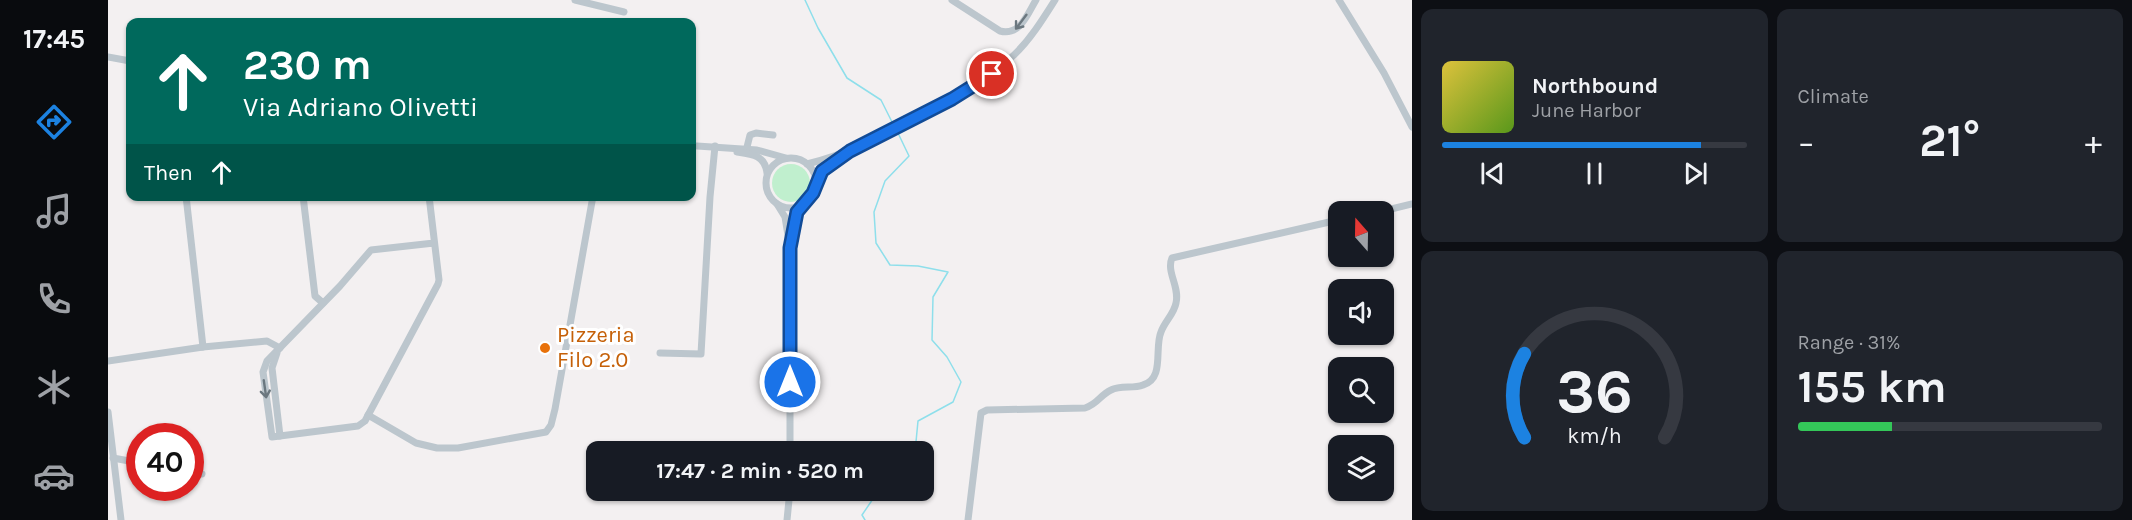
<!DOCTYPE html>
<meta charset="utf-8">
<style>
body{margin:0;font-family:Karla,sans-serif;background:#20242c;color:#f1f3f6;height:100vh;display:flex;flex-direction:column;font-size:22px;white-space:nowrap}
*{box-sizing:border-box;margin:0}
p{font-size:20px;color:#9ea1a6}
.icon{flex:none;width:33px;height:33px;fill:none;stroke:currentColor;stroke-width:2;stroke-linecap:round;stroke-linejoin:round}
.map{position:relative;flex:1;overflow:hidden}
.details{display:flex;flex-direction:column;gap:9px;padding:9px;background:#0d0f14;width:720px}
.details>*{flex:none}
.guide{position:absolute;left:18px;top:18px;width:570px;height:183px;border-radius:12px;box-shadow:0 2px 4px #0004;background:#00695c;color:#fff;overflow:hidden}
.needle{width:39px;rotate:340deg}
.tools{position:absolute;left:1220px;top:201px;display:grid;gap:12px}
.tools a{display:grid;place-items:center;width:66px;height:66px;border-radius:12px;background:#171b24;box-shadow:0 2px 4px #0004;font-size:30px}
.speed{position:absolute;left:18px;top:423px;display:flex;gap:12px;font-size:30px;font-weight:700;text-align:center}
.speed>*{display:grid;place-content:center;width:78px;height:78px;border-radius:50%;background:#171b24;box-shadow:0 2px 4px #0004;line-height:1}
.speed .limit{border:9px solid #d22;background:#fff;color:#111}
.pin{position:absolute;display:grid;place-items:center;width:51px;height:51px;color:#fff;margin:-26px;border:3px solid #fff;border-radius:50%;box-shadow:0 2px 6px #0007}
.me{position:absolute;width:66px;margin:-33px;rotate:0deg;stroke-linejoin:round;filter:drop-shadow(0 0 4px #0008)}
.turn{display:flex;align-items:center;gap:21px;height:126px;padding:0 18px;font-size:27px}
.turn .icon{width:78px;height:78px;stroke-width:2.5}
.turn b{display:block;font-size:42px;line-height:51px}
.then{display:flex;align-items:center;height:57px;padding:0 18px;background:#0003;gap:12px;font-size:22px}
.big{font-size:45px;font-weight:700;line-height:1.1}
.details .tile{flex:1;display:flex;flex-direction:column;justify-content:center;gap:9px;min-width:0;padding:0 21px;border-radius:12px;background:#20242c}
.details .dial{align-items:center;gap:0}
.dial svg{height:156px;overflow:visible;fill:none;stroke:#363941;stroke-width:7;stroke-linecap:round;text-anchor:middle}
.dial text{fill:#f1f3f6;stroke:none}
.song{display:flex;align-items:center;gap:18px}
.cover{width:72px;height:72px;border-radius:9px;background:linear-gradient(135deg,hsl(50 70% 55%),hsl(90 70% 35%))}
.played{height:6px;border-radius:3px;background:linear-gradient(90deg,#1c82e1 85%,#363941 85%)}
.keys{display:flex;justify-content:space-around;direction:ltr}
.heat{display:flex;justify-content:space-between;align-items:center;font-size:33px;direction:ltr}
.charge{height:9px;border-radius:4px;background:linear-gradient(90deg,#34c759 31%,#363941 0)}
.details .tiles{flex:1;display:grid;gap:9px;grid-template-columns:repeat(2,1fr)}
.trip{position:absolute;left:478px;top:441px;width:348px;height:60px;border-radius:12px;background:#171b24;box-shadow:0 2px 4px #0004;font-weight:700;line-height:60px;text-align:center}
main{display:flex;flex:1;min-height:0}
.dock{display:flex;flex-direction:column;width:108px;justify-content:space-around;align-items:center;background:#090b0e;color:#9ea1a6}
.dock .icon{width:42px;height:42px}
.dock .active{color:#1c82e1}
.dock b{font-size:27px;color:#f1f3f6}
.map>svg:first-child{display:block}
.green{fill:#c0efce}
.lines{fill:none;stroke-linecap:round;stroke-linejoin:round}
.stream{stroke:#8edfeb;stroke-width:1.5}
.minor{stroke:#bcc6cd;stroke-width:7}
.oneway{stroke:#6b777f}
.route-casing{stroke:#114b97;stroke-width:15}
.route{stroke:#1a73e8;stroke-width:10}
.food-dot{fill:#e8710a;stroke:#fff;stroke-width:2}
.labels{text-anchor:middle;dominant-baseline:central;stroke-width:6;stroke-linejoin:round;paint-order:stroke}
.food-label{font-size:22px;fill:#c56008;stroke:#fff;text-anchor:start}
</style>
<main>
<nav class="dock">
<b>17:45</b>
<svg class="icon active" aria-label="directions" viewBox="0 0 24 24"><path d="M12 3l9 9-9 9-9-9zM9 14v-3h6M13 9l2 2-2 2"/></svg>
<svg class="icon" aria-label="music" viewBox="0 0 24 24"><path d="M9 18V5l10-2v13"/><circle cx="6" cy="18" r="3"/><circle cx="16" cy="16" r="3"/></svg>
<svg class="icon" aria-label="phone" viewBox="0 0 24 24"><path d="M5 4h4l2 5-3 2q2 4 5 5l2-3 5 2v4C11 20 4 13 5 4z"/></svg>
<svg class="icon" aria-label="climate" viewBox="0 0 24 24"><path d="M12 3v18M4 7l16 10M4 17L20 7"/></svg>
<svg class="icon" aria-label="car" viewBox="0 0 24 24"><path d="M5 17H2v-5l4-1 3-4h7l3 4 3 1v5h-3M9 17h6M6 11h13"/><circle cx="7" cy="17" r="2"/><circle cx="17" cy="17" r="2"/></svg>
</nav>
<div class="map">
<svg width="1304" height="520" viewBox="0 0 1304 520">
<rect width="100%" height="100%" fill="#f3f0f1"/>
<circle class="green" cx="683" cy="183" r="19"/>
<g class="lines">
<g class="stream">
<polyline points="697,0 710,28 739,78 773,100 786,126"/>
<polyline points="789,131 801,156 777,181 766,212 768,243 782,265 810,266 840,272 825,297 824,340 839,357 853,382 845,402 810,421 807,452"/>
<polyline points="757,520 754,515 771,490"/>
</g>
<g class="minor">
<polyline points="467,0 516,12"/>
<path d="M844,0l48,31c20,5 27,-16 36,-31"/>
<polyline points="1231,0 1276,73 1304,127"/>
<polyline points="0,57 22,61"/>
<polyline points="589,146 649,150 678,158"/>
<polyline points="638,151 642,135 648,133 665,135"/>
<path d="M629,152c15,2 28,3 30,21"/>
<circle cx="683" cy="183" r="25"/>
<path d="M699,164c39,-9 74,-28 110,-47 34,-18 68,-35 97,-62 16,-15 29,-36 41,-55"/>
<polyline points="708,184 714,171 735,156"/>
<polyline points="78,196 95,347"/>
<polyline points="195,196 207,296 215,303"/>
<polyline points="321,196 331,280 330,284 257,421 250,426 164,437 155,372 159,361 232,286 263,250 326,243"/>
<polyline points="669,204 677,217 682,248 682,452"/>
<polyline points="1271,212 1304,204"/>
<polyline points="683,243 687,219 695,205"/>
<polyline points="169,353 164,368 172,436"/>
<polyline points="552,353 593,354 602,197 607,146"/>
<polyline points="0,361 95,347 159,341 172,348"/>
<polyline points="0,412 13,520"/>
<polyline points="260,415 308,443 329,448 350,448 438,432 443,425 447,409 485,196"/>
<polyline points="5,458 32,463"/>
<polyline points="82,472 94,474"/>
<polyline points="679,520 682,490"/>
<path d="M860,520l13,-107 6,-3 98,-2c13,-4 15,-13 26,-18 10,-5 22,-1 32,-5 22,-6 11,-37 18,-53 4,-11 13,-18 15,-29 4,-16 -10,-31 -4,-45l166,-38"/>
</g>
</g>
<defs><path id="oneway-shaft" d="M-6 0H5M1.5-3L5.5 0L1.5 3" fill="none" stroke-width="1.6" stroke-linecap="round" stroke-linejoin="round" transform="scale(1.5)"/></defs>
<g class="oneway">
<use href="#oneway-shaft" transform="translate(913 22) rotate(127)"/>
<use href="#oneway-shaft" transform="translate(157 389) rotate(82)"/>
</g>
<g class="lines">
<defs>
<polyline id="route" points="682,382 682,248 689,212 705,193 714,171 742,151 844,99 884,74"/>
</defs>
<use href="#route" class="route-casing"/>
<use href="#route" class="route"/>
</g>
<circle class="food-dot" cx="437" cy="348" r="6"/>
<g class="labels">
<g class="food-label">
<text x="449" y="335">Pizzeria<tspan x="449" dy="25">Filo 2.0</tspan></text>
</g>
</g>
</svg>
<div class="tools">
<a><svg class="needle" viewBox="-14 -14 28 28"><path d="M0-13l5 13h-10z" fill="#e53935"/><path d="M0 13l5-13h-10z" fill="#9ea1a6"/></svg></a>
<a><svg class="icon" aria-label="sound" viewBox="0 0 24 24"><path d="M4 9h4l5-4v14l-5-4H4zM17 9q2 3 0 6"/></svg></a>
<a><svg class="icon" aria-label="search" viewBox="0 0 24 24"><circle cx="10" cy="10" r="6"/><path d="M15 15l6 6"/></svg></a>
<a><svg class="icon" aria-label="layers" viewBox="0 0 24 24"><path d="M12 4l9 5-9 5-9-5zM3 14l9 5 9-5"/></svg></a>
</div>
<div class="speed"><div class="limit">40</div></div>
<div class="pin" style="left:884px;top:74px;background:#d93025"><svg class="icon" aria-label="arrive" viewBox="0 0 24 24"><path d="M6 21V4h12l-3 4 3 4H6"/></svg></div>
<svg class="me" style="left:682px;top:382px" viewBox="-20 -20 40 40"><circle r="17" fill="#1a73e8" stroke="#fff" stroke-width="3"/><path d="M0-11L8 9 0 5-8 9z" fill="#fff"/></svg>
<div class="trip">17:47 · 2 min · 520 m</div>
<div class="guide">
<div class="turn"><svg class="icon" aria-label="ahead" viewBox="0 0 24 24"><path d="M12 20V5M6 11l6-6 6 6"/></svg><div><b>230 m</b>Via Adriano Olivetti</div></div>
<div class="then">Then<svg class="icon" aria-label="ahead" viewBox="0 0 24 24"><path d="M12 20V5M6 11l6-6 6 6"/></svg></div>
</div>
</div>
<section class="details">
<div class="tiles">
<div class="tile">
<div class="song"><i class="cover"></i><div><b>Northbound</b><p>June Harbor</p></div></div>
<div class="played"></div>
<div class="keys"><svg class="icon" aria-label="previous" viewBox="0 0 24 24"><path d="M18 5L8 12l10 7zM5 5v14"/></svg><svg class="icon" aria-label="pause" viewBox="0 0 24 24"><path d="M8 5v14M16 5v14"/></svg><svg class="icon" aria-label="next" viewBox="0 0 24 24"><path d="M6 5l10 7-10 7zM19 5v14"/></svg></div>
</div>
<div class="tile"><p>Climate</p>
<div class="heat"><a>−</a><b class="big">21°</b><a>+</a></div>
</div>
<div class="tile dial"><svg viewBox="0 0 100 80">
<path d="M14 69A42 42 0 1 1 86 69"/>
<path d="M14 69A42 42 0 0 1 14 26" stroke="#1c82e1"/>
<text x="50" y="56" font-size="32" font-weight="700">36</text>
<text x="50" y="72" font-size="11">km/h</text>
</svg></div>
<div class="tile"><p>Range · 31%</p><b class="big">155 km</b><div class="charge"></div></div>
</div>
</section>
</main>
